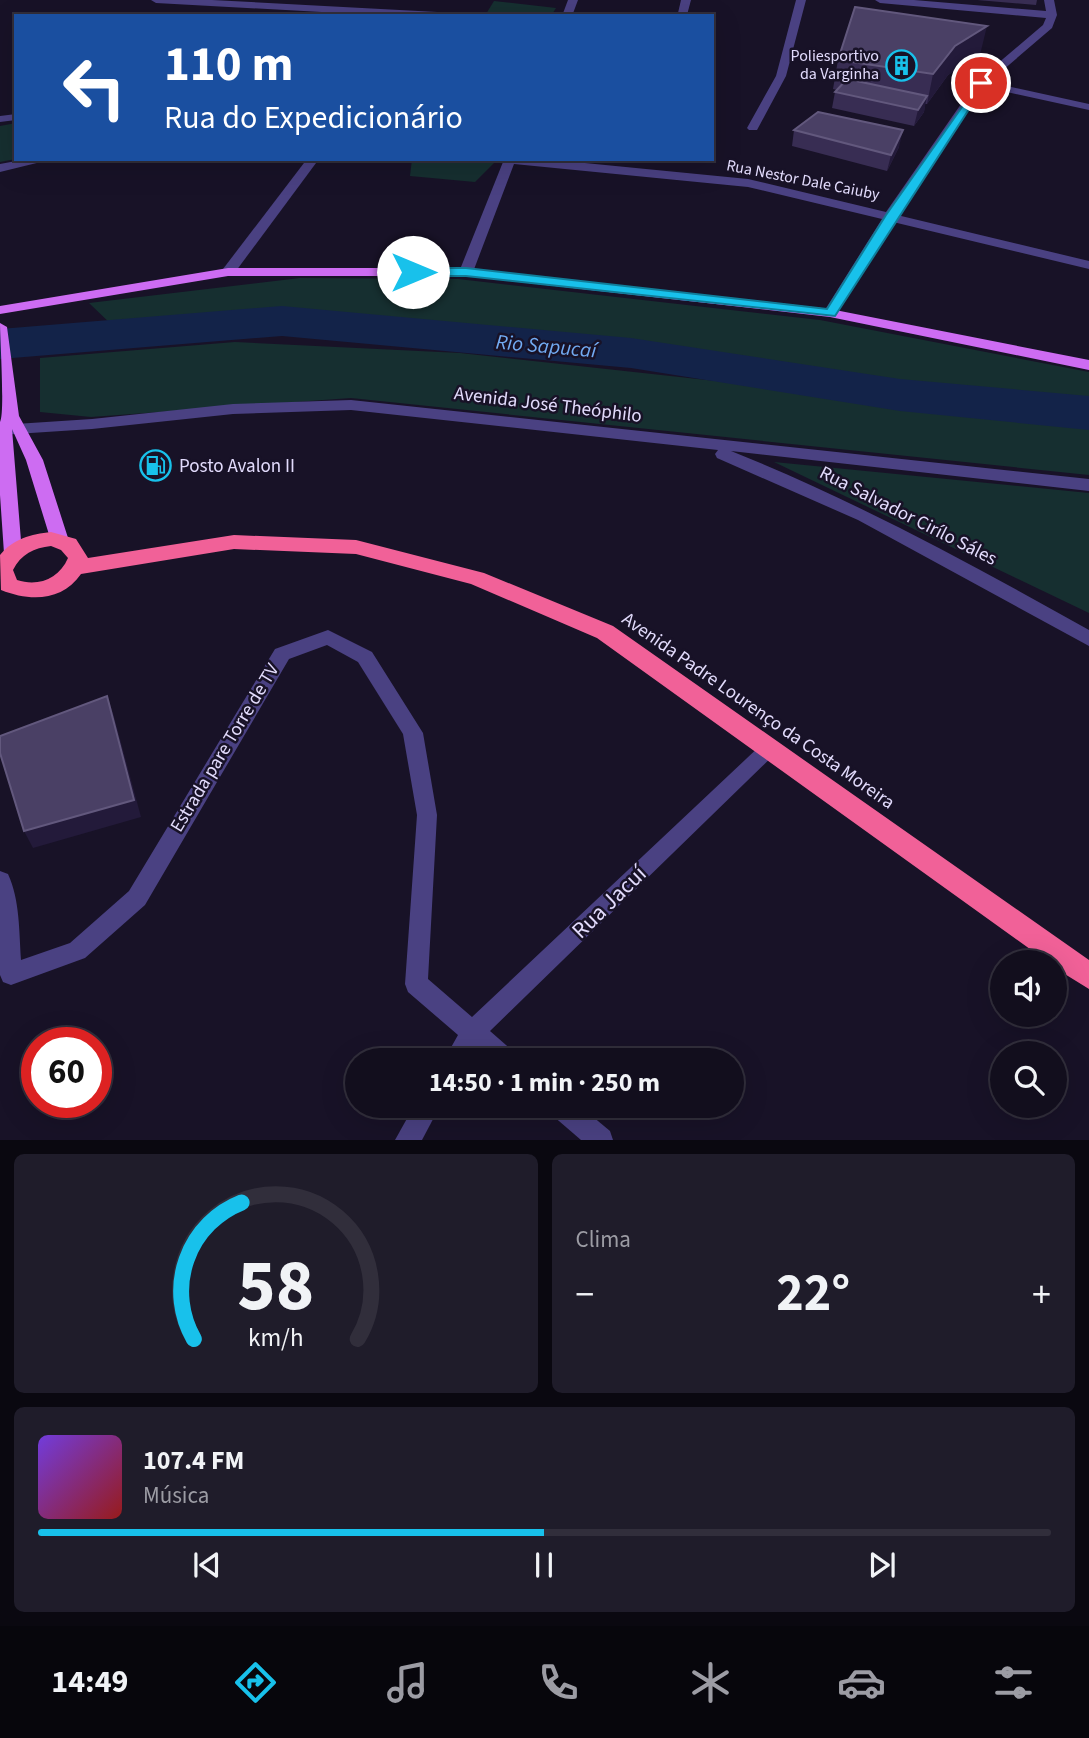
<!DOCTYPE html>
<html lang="pt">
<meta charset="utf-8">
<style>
body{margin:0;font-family:"Source Sans 3",sans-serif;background:#1f1c2a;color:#f1f3f6;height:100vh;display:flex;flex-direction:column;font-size:26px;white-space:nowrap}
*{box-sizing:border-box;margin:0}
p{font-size:23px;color:#9c9ca4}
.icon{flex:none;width:38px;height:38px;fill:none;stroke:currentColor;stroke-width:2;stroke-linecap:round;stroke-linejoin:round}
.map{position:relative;height:1140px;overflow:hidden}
.drawer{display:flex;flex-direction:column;gap:14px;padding:14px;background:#0a0810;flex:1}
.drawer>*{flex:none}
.guide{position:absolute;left:14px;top:14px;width:700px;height:147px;border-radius:0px;box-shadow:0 7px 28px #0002,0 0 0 2px #312e3b;background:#1a4fa0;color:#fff;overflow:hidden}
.controls{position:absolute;left:990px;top:950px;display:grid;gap:14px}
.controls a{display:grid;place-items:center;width:77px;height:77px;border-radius:50%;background:#120e1d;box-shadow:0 7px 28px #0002,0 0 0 2px #312e3b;font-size:35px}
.speed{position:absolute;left:21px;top:1027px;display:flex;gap:14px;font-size:35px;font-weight:700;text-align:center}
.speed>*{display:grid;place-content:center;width:91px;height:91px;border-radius:50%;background:#120e1d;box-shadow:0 7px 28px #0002,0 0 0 2px #312e3b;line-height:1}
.speed .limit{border:10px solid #d22;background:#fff;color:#111}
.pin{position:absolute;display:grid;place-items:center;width:60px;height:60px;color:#fff;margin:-30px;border:4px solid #fff;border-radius:50%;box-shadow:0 2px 7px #0007}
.me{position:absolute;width:77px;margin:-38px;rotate:90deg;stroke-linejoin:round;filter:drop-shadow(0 0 5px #0008)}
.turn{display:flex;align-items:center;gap:24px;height:147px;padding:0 35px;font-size:32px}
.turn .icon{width:91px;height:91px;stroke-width:2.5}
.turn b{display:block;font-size:49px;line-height:60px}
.big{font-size:52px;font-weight:700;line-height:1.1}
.drawer .tile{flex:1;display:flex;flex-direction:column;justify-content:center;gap:10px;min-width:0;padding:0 24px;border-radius:10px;background:#1f1c2a}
.drawer .dial{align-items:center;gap:0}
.dial svg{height:182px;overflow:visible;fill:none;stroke:#312e3b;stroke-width:7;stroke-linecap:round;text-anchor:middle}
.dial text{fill:#f1f3f6;stroke:none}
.song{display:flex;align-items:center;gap:21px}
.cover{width:84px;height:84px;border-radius:10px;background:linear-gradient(135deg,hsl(260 70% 55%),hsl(0 70% 35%))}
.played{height:7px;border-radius:4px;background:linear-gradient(90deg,#18c1eb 50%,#312e3b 50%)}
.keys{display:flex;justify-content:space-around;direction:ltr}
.heat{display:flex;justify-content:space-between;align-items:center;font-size:38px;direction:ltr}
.drawer .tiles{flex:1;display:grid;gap:14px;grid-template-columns:1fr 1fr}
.tile:last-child{grid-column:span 2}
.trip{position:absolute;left:345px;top:1048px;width:399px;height:70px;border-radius:35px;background:#120e1d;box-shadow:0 7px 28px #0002,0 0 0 2px #312e3b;font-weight:700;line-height:70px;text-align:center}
.dock{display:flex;height:112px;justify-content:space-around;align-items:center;background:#07060c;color:#9c9ca4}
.dock .icon{width:49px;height:49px}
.dock .current{color:#18c1eb}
.dock b{font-size:32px;color:#f1f3f6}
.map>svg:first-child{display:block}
.green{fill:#162f30}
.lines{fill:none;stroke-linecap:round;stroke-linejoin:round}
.river{fill:#132349;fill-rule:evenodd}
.street{fill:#4a4182;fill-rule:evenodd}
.primary{fill:#cd6cf2;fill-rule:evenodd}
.highway{fill:#f16198;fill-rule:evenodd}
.wall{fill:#382d53}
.shaded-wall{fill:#231a3a}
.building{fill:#4a4065;stroke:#62587d;stroke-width:2}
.route{fill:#18c1eb;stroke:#107d99;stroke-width:2}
.labels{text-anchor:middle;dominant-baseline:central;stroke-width:5;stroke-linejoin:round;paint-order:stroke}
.far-poi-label{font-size:16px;fill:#e2dbfc;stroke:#181227;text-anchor:end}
.far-street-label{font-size:16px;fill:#e2dbfc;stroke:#181227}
.street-label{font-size:19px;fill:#e2dbfc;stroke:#181227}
.poi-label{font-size:19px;fill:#e2dbfc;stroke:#181227;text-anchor:start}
.water-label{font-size:21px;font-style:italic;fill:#72abf3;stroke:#181227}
.near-street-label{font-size:23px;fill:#e2dbfc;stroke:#181227}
</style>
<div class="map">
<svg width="1089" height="1140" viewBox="0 0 1089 1140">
<rect width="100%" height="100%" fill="#181227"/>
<g class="green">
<polygon points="494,1 556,8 551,16 486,14"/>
<polygon points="16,123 16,159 0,162 0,126"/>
<polygon points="412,159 494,163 475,182 410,176"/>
<polygon points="300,278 458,279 820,320 1089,372 1089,407 908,389 638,350 281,313 113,326 89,303"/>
<polygon points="235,342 460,353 1089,422 1089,475 351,398 91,417 40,412 40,358"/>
<polygon points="774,462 1089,493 1089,613"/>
</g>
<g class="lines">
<polygon class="river" points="282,306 631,338 900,379 1089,396 1089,430 900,411 631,368 282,336 0,359 0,329"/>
<g class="street">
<polygon points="151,0 212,0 456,13 461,16 394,16 156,3"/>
<polygon points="568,0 578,0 572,16 562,16"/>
<polygon points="681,0 691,0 687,15 678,13"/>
<polygon points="796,0 806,0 786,76 757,130 749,130 747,128 776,76"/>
<polygon points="875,0 914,0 1046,11 1044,0 1054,0 1057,15 1052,28 989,82 1089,104 1089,110 984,87 897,215 1089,261 1089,269 893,222 837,313 830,317 823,313 882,219 748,187 514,164 473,272 466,276 459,272 503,162 499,159 544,159 748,179 886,212 977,81 1043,25 1046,18 880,3"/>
<polygon points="16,114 16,120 0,122 0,116"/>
<polygon points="27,159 53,159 0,172 0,164"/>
<polygon points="307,159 319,159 233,275 223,275 223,269"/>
<path d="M351,400l738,79v12l-358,-40c125,50 242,114 358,179v16l-231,-126 -141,-62 -2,-4 3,-4 -367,-40 -118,4 -141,15 -92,6v-10l92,-6 141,-15z"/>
<path d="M328,630l44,22 51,81 14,82 -9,164 44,38 291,-274 7,-2 7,2 3,6 -290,282 24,21 4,8h-30l-12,-10 -7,10h-25l14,-25 -50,-43 -3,-8 12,-169 -14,-81 -45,-72 -31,-17 -38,14 -144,246 -60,53 -74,27 -8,-3 -3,-7v-104l8,3c12,26 11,58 13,86l49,-17 59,-52 146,-242z"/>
<polygon points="414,1106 440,1106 422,1140 395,1140"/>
<polygon points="549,1106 580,1106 610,1131 613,1140 581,1140 552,1115"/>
</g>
<g class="primary">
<polygon points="228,268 466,268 830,309 1089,360 1089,370 830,317 466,276 228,276 0,314 0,306"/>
<path d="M0,323l7,4 12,89 24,44 26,81 -9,6 -9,-6 -25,-81 -14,-31 10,124 -9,6 -9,-6 -4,-58v-73c5,-8 0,-83 0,-99z"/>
</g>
<path class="highway" d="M51,532l25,7 12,19 146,-23 122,5 128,33 129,53 476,334v29l-34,-21v-6h-7l-451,-324 -126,-54 -115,-30 -122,-5 -153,25c-19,27 -50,28 -80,16l-1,-35c13,-16 31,-21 51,-23zM51,546l10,4 7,8c-9,21 -30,29 -51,22l-4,-10c8,-16 21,-22 38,-24z"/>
</g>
<g class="wall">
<polygon points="977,0 1037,0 1036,5"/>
<polygon points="980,55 948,75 927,104 925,104 924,112 914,126 832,108 835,92 837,90 833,89 838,60"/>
<polygon points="794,130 899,147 887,171 792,146"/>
</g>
<g class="shaded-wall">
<polygon points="987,26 980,55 948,75 927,104 933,74 955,46"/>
<polygon points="927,96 924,112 914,126 918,110"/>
<polygon points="903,130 899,147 887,171 891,155"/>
<polygon points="107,696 113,713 141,817 33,848 24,831"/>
</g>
<g class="building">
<polygon points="855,7 987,26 955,46 933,74 838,60"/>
<polygon points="847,79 927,96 918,110 835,92"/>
<polygon points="818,112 903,130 891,155 794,130"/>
<polygon points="107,696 134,800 24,831 0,753 0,736"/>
</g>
<polygon class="route" points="981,80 986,83 835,316 466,276 413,276 407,272 413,268 466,268 827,309 886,215"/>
<defs>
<symbol id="building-ring" viewBox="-11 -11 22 22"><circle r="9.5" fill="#181227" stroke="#18c1eb" stroke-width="1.5"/><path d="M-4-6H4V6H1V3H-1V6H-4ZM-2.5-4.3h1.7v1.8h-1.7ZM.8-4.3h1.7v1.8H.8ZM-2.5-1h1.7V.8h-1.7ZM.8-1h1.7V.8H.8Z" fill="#18c1eb"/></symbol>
<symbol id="fuel-ring" viewBox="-11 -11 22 22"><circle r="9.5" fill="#181227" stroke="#18c1eb" stroke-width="1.5"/><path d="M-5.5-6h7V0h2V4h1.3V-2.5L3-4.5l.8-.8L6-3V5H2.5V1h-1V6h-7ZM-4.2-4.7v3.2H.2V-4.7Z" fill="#18c1eb"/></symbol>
</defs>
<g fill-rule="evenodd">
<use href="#building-ring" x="884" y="48" width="35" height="35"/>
<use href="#fuel-ring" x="138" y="448" width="35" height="35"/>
</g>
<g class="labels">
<g class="far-poi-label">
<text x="879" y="56">Poliesportivo<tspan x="879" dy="18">da Varginha</tspan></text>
</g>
<g class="far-street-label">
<text transform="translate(803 180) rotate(11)">Rua Nestor Dale Caiuby</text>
</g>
<g class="street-label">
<text transform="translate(548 405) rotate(7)">Avenida José Theóphilo</text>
<text transform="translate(908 516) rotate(27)">Rua Salvador Cirílo Sáles</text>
<text transform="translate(758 711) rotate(35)">Avenida Padre Lourenço da Costa Moreira</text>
<text transform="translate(225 748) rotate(-59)">Estrada pare Torre de TV</text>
</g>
<g class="poi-label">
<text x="179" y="466">Posto Avalon II</text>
</g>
<g class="water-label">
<text transform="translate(546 346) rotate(5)">Rio Sapucaí</text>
</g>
<g class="near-street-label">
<text transform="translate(609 902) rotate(-44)">Rua Jacuí</text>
</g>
</g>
</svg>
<div class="controls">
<a><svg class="icon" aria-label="sound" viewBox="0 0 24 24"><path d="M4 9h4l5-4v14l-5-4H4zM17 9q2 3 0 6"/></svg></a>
<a><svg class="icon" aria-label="search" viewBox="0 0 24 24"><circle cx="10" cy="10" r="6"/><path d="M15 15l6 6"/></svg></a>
</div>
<div class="speed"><div class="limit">60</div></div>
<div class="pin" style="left:981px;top:83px;background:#d93025"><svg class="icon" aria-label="arrive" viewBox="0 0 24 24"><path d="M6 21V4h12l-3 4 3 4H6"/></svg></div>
<svg class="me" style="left:413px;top:272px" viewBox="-20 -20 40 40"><circle r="19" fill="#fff"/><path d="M0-13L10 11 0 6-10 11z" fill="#18c1eb"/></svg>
<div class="trip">14:50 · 1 min · 250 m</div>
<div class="guide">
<div class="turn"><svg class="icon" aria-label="left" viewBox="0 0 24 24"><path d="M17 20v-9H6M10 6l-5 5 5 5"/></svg><div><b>110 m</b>Rua do Expedicionário</div></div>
</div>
</div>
<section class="drawer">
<div class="tiles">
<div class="tile dial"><svg viewBox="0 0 100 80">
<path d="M14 69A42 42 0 1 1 86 69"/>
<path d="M14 69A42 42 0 0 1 35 9" stroke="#18c1eb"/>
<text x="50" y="56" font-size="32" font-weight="700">58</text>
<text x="50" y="72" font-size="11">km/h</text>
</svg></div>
<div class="tile"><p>Clima</p>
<div class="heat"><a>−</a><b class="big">22°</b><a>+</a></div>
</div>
<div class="tile">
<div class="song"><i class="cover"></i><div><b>107.4 FM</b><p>Música</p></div></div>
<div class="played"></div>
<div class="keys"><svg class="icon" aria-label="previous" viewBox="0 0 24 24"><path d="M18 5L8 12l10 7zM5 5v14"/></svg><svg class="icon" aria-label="pause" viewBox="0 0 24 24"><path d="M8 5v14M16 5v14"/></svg><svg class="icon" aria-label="next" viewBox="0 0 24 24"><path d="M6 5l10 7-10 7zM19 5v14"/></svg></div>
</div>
</div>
</section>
<nav class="dock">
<b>14:49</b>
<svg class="icon current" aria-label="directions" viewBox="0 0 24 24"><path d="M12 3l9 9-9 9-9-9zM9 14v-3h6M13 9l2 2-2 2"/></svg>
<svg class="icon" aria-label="music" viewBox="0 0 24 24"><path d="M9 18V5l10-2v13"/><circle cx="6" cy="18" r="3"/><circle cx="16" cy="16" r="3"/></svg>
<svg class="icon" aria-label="phone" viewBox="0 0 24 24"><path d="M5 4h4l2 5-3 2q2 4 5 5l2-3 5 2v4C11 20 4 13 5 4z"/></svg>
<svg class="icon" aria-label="climate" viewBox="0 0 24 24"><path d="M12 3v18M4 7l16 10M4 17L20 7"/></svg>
<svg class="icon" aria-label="car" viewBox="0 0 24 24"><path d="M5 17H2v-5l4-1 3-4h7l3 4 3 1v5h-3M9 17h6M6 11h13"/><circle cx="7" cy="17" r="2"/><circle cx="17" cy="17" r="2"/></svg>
<svg class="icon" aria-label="filters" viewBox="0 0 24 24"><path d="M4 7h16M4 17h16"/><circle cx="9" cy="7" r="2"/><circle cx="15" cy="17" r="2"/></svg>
</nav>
